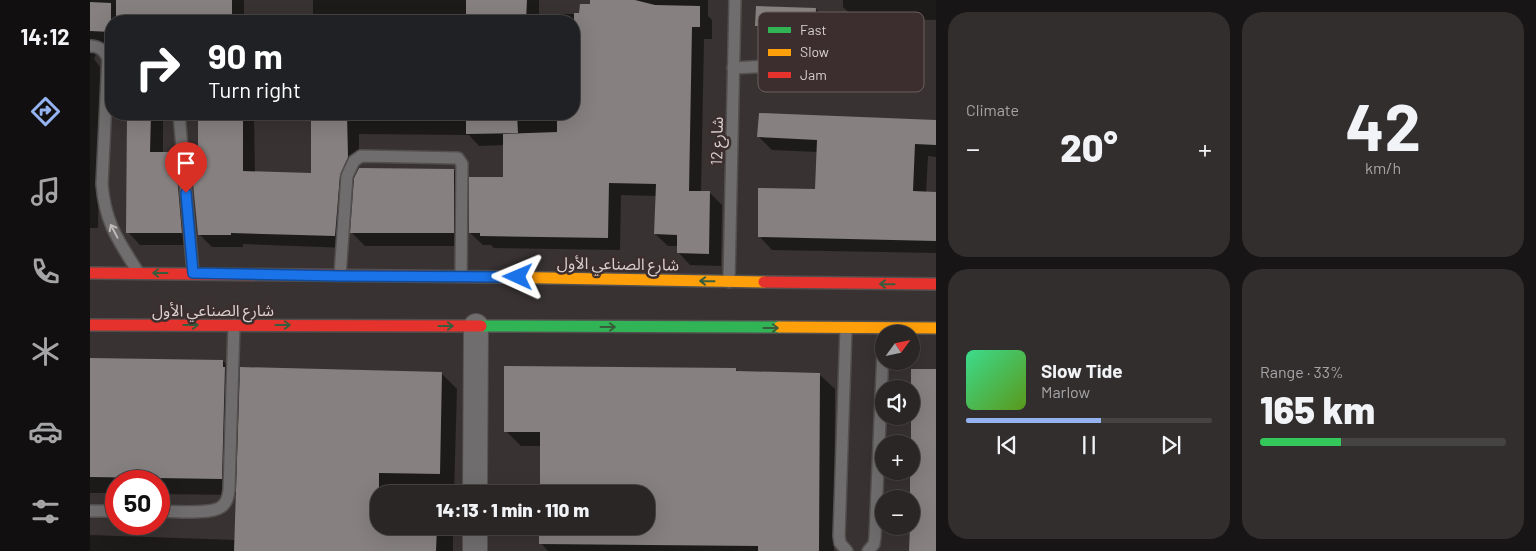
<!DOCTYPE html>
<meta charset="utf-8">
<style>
body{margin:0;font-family:Barlow,"Noto Sans Arabic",sans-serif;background:#322e2e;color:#f1f3f6;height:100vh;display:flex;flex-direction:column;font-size:19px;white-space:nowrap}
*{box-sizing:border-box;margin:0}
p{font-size:16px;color:#a5a5a7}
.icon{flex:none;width:28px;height:28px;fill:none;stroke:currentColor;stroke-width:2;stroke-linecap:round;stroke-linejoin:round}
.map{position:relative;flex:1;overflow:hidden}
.side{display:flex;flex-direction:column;gap:12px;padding:12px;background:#171515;width:600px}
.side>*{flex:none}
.hud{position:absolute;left:15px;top:15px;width:475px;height:105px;border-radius:20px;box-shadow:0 5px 20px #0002,0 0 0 1px #464343;background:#202124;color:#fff;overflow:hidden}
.needle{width:32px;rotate:57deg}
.tools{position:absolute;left:785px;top:325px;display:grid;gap:10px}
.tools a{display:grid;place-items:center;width:45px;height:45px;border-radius:50%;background:#2a2626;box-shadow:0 5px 20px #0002,0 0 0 1px #464343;font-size:25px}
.speed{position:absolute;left:15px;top:470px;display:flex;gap:10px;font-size:25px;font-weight:700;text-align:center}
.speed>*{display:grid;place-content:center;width:65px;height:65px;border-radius:50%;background:#2a2626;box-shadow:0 5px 20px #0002,0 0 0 1px #464343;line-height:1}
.speed .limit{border:8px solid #d22;background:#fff;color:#111}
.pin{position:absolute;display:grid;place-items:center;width:42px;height:42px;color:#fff;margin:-51px -21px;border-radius:50% 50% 50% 0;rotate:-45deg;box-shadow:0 0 5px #0007}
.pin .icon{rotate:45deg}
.me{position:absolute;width:55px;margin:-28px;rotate:271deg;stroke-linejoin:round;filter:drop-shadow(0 0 4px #0008)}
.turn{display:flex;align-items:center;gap:18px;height:105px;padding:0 20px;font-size:22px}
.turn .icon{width:65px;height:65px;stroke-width:2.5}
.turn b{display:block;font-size:35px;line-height:42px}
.big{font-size:38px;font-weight:800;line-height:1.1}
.side .tile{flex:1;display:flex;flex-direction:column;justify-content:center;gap:8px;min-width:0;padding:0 18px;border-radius:20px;background:#322e2e}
.side .dial{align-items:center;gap:0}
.dial b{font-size:65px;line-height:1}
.song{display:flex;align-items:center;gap:15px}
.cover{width:60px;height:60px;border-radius:8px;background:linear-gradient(135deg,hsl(150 70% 55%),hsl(90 70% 35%))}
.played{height:5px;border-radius:2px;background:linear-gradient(90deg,#95b2f1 55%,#464343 55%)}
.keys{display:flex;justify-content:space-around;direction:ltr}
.heat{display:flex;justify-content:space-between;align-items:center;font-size:28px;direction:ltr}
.charge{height:8px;border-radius:4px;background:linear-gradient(90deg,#34c759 33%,#464343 0)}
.side .tiles{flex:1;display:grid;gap:12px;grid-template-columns:repeat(2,1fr)}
.trip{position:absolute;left:280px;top:485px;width:285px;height:50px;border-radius:20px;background:#2a2626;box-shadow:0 5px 20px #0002,0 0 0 1px #464343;font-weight:800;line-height:50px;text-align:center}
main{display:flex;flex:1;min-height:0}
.tabs{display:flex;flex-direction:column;width:90px;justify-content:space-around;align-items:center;background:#110f0f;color:#a5a5a7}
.tabs .icon{width:35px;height:35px}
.tabs .on{color:#95b2f1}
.tabs b{font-size:22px;color:#f1f3f6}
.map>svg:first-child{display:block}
.shadow{fill:#0007}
.building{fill:#868080}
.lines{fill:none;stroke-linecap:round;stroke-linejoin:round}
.lane-casing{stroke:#544f4f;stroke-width:14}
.street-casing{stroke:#544f4f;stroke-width:26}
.fast-casing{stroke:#544f4f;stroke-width:14}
.slow-casing{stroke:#544f4f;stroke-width:14}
.jam-casing{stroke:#544f4f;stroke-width:14}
.lane{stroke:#6f6d6d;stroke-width:11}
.street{stroke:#6f6d6d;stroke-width:24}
.fast{stroke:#30b455;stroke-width:11}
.slow{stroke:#ff9f0a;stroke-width:11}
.jam{stroke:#e5322d;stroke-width:11}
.oneway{stroke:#bfb8b8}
.oneway2{stroke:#385d3c}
.route-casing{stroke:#114b97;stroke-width:12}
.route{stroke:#1a73e8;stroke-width:9}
.labels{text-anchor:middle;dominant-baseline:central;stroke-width:5;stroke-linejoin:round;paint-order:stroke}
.street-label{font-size:16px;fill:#dad1d1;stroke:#3c2e2e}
.key{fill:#3c2e2e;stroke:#6b5f5f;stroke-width:1}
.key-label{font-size:14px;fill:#dad1d1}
</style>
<main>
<nav class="tabs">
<b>14:12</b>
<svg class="icon on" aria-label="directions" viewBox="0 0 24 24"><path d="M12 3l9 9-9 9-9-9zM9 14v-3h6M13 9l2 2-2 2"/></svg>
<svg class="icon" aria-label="music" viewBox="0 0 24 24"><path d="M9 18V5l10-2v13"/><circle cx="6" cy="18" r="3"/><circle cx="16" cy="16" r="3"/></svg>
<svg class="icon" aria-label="phone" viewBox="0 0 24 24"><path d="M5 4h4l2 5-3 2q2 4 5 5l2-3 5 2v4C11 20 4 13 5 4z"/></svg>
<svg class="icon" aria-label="climate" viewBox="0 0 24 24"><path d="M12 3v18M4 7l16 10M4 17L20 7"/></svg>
<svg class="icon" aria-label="car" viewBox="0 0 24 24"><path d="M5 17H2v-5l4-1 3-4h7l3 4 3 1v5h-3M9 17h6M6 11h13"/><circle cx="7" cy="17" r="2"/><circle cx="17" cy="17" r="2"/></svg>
<svg class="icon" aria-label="filters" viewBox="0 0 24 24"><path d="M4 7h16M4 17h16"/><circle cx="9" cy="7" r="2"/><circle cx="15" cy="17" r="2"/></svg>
</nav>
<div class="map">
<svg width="846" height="551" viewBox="0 0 846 551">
<rect width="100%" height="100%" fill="#383232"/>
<g class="shadow">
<polygon points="0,0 154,0 154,21 21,21 21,53 14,50 6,54 4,59 10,67 8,228 0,228"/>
<polygon points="223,0 449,0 449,14 491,14 501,6 501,0 618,0 618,16 622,20 622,39 614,39 611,192 619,192 632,205 631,266 600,265 588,252 588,246 578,246 565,234 566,196 531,195 530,250 404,248 401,245 393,245 380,233 414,179 415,145 389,146 379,135 269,134 269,170 364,170 377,183 376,246 275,246 262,233 265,180 261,188 257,248 153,244 153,247 122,247 109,234 109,114 177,114 177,116 164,116 165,172 222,174 222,114 484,114 484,21 223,21"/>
<polygon points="753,0 846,0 846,20 765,18 753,7"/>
<polygon points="726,9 734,17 733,36 674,34 666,25"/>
<polygon points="39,114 73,114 73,153 84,153 97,165 104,245 50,245 38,232"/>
<polygon points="846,121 846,157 838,156 836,193 846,193 846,253 682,250 669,236 727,190 728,152 682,150 669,137"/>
<polygon points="0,359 133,361 151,379 351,373 367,389 364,494 289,494 289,526 363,526 363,551 0,551 0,535 146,540 147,495 69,494 69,481 26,481 26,493 0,493"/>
<polygon points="645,369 649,372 729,374 745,389 744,551 458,551 451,543 556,526 556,494 451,446 431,446 416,431"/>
</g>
<g class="building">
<rect x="26" y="0" width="116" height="21"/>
<polygon points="376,0 437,0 436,21 376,21"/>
<polygon points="500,0 545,0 565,5 610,6 610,27 602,27 599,191 620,191 619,254 587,253 587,235 564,234 566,184 519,183 518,238 390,236 390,233 379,233 379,177 413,177 413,134 467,132 467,114 484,114 484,13 489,13 490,4 500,4"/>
<polygon points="0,2 21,3 21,32 0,31"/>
<polygon points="666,6 726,8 725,28 665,26"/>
<polygon points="669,113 846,120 846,145 825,144 823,191 846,192 846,241 668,237 668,188 725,189 727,140 667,137"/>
<polygon points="37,114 61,114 60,152 85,152 92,233 36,233"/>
<polygon points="108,114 153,114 153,171 221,173 221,114 257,114 258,157 250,175 245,236 141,233 141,235 108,235 100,152 108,152"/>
<polygon points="376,114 427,114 428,133 376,134"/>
<polygon points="269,168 364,169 364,233 260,233 264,178"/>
<polygon points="0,358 133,360 133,367 135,367 132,479 0,477"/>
<polygon points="414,366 646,368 646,371 730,373 729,551 668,551 668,546 449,544 449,526 556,526 556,494 450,494 450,432 414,432"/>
<polygon points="150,367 352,372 350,474 289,473 289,526 347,526 346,551 144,551"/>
<polygon points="821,369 846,369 846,551 819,551 820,526 821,526 821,499 820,499 820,471 821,471"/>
</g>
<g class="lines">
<defs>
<g id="lane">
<path d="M0,46c9,0 14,4 18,12l-6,126c3,39 16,56 36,88"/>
<polyline points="643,68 795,60"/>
<polyline points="89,114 103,273"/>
<polyline points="250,275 257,176 264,161 271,156 368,158 372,164 371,276"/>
<polyline points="639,282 645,0"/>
<polyline points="756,328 749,536 750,543 757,551"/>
<polyline points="0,511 26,511"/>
<path d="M69,511c14,0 51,4 62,-4 6,-4 7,-10 8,-17l5,-165"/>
<polyline points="778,551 784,544 785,537 794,328"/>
</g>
<g id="street">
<polyline points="385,494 386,326"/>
<polyline points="385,551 385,526"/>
</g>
<polyline id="fast" points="391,326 689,327"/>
<g id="slow">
<polyline points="407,277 674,282"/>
<polyline points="689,327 846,328"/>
</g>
<g id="jam">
<polyline points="0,273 407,277"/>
<polyline points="674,282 846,284"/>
<polyline points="0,325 391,326"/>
</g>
</defs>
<use href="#lane" class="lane-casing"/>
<use href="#street" class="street-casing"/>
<use href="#fast" class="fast-casing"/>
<use href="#slow" class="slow-casing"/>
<use href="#jam" class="jam-casing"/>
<use href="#lane" class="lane"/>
<use href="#street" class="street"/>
<use href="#fast" class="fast"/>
<use href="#slow" class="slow"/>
<use href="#jam" class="jam"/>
</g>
<defs><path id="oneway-shaft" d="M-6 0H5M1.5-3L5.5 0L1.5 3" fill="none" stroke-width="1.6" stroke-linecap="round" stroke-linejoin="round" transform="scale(1.25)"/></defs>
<use class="oneway" href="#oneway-shaft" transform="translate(24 231) rotate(-118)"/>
<g class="oneway2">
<use href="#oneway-shaft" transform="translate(70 273) rotate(180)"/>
<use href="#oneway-shaft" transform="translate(617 281) rotate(-179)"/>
<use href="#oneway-shaft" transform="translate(797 284) rotate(-179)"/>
<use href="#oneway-shaft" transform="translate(101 325)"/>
<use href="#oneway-shaft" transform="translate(193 325)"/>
<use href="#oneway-shaft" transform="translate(356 326)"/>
<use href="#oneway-shaft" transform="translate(518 327)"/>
<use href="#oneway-shaft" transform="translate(681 328)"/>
</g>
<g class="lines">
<defs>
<polyline id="route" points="96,193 103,273 250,276 428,277"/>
</defs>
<use href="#route" class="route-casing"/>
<use href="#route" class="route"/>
</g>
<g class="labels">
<g class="street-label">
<text transform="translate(626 141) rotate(-89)">شارع 12</text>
<text transform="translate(528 263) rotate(1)">شارع الصناعي الأول</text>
<text x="123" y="309">شارع الصناعي الأول</text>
</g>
</g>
<rect x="668" y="12" width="166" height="80" rx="8" class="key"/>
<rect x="678" y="27" width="23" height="6" fill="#30b455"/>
<rect x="678" y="49" width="23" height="7" fill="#ff9f0a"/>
<rect x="678" y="72" width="23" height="6" fill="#e5322d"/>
<g class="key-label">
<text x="710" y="35">Fast</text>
<text x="710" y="57">Slow</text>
<text x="710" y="80">Jam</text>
</g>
</svg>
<div class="tools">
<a><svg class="needle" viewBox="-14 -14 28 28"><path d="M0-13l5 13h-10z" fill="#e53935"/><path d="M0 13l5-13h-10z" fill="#a5a5a7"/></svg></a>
<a><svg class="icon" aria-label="sound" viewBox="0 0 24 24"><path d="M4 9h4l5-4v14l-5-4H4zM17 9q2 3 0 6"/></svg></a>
<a>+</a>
<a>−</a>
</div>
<div class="speed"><div class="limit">50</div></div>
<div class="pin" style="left:96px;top:193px;background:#d93025"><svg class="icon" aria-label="arrive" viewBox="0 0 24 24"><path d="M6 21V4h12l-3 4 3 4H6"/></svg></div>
<svg class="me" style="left:428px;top:277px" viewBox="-20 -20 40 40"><path d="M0-17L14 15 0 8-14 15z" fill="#1a73e8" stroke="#fff" stroke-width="4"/></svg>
<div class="trip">14:13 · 1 min · 110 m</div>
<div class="hud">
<div class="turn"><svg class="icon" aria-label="right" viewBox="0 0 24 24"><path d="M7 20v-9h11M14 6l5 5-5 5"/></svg><div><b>90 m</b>Turn right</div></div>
</div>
</div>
<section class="side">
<div class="tiles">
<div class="tile"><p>Climate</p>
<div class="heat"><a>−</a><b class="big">20°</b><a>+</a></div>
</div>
<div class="tile dial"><b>42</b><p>km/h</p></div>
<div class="tile">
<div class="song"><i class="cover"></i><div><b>Slow Tide</b><p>Marlow</p></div></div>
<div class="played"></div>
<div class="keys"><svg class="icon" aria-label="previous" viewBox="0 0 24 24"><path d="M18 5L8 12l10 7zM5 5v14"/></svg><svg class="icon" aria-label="pause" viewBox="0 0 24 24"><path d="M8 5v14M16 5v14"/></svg><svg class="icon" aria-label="next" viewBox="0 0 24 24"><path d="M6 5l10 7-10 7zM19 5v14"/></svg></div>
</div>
<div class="tile"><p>Range · 33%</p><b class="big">165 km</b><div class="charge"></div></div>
</div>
</section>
</main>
